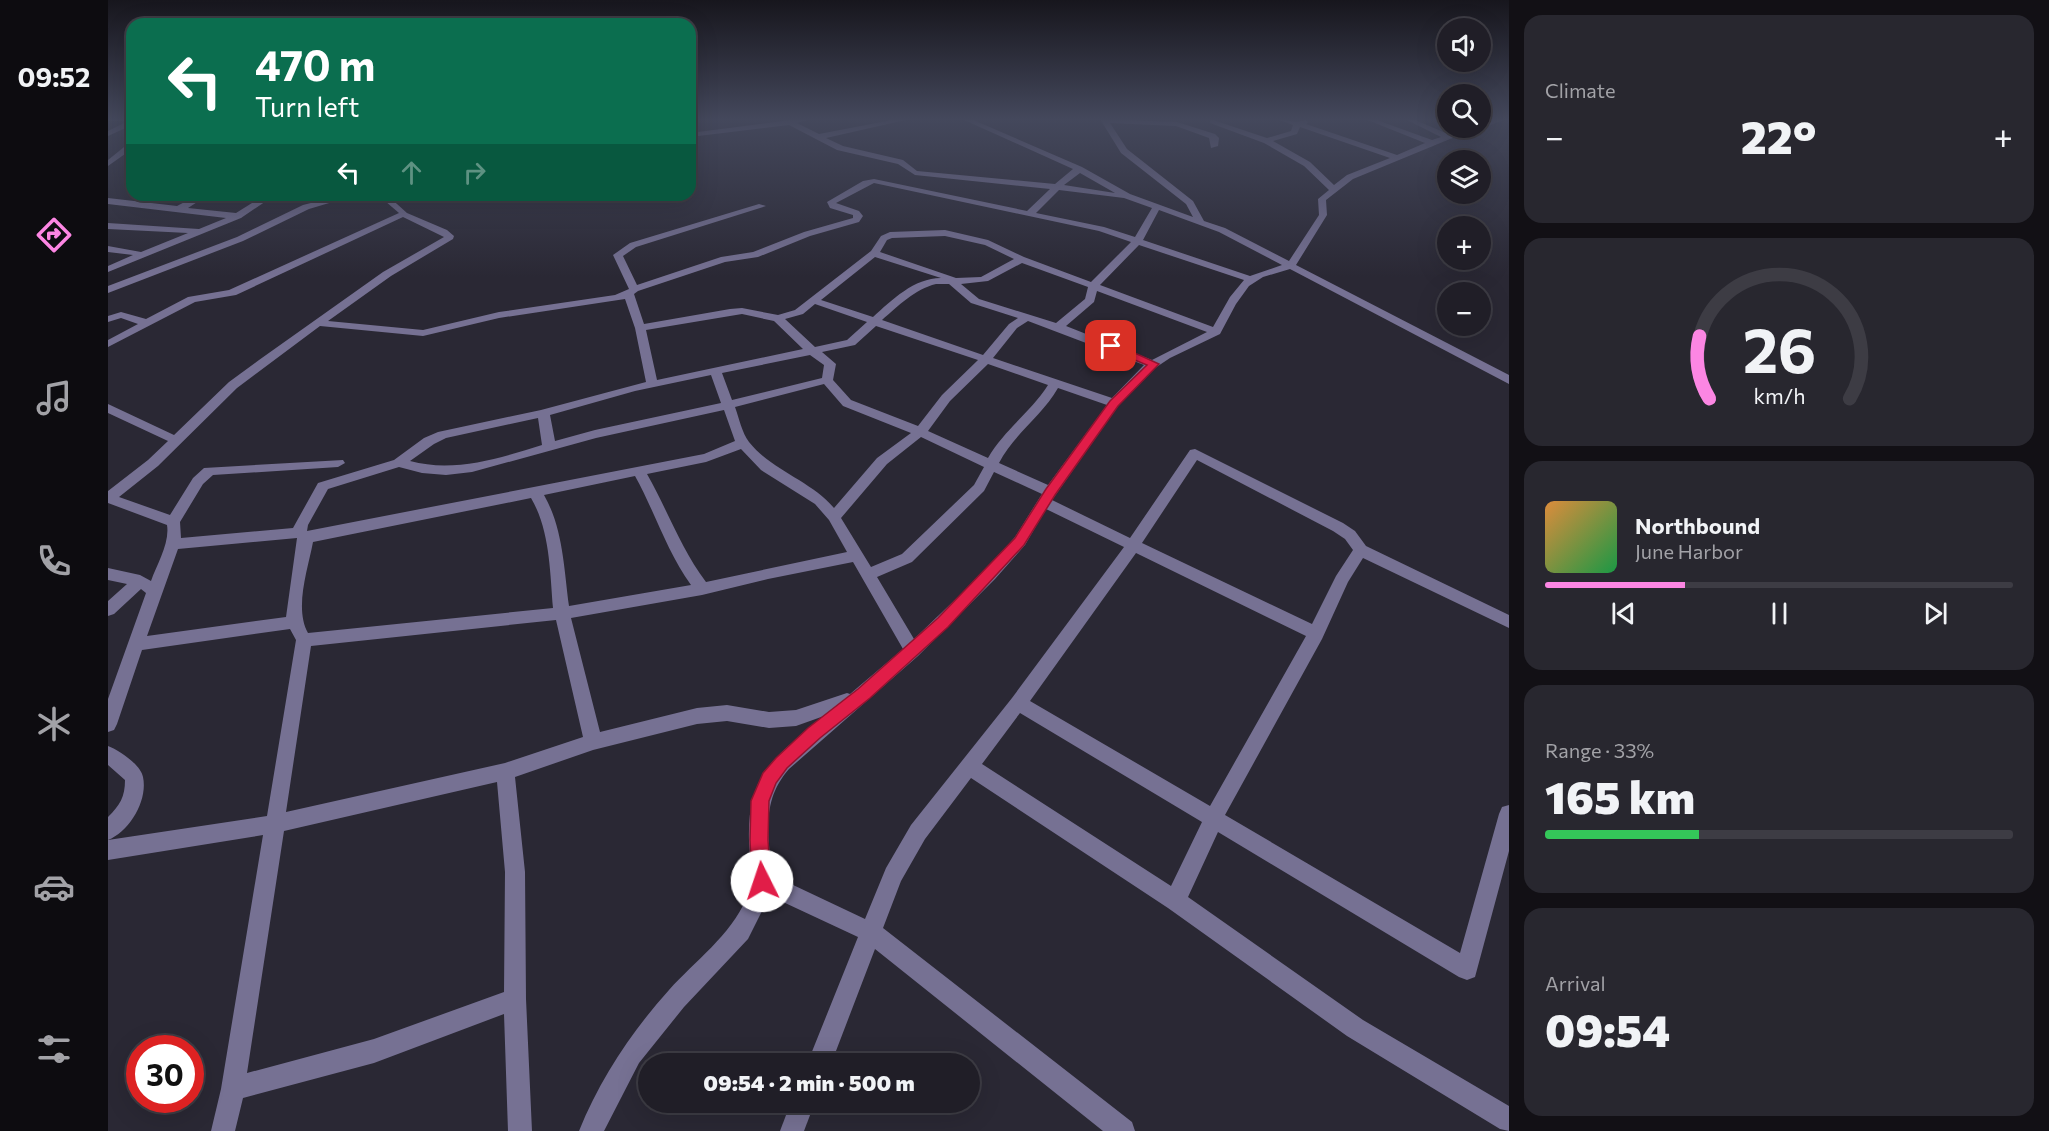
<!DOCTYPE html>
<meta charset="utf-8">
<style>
body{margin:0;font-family:Commissioner,sans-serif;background:#28272f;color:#f1f3f6;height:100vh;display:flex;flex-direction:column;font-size:22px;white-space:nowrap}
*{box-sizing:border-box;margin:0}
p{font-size:20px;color:#a2a2a7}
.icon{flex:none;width:33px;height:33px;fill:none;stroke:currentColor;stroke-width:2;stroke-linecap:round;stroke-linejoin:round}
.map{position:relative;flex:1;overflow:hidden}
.details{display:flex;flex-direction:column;gap:15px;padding:15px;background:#121015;width:540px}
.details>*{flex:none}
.guide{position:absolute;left:18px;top:18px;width:570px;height:183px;border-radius:18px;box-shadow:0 6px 24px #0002,0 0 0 2px #3d3c44;background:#0b6e4f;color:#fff;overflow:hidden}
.fabs{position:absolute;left:1329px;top:18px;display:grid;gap:12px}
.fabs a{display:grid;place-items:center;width:54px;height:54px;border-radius:50%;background:#201e27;box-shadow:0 6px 24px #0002,0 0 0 2px #3d3c44;font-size:30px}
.speed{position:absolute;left:18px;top:1035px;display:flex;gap:12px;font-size:30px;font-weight:700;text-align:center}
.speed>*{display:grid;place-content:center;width:78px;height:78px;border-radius:50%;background:#201e27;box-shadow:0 6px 24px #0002,0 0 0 2px #3d3c44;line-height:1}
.speed .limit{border:9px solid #d22;background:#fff;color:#111}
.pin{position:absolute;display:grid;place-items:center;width:51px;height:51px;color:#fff;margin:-26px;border-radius:12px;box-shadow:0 3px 9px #0006}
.me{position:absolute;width:66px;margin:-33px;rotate:356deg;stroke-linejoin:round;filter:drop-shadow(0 0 4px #0008)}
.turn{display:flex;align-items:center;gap:21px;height:126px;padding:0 30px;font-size:27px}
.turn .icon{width:78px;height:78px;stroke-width:2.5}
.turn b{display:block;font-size:42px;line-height:51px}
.lanes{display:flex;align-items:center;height:57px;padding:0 30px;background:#0003;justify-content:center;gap:30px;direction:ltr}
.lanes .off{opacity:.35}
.big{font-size:45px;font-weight:800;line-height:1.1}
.details .widget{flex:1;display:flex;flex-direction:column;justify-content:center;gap:9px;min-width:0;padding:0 21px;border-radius:18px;background:#28272f}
.details .dial{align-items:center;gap:0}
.dial svg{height:156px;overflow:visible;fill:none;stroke:#3d3c44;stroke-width:7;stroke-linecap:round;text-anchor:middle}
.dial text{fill:#f1f3f6;stroke:none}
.song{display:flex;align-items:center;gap:18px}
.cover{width:72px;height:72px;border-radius:9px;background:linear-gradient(135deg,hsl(30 70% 55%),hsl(140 70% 35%))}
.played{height:6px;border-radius:3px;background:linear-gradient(90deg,#fc86e3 30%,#3d3c44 30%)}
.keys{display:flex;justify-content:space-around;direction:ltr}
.heat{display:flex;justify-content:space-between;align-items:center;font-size:33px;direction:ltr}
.charge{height:9px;border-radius:4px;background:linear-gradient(90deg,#34c759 33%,#3d3c44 0)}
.trip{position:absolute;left:530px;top:1053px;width:342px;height:60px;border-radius:30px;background:#201e27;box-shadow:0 6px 24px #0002,0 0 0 2px #3d3c44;font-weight:800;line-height:60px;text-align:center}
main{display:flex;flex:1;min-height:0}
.tabs{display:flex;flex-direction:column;width:108px;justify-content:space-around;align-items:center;background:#0d0c10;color:#a2a2a7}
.tabs .icon{width:42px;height:42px}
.tabs .on{color:#fc86e3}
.tabs b{font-size:27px;color:#f1f3f6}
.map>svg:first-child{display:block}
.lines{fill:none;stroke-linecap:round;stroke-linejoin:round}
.minor{fill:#767193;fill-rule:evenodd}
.route{fill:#e11d48;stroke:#92132f;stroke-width:1.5}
</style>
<main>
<nav class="tabs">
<b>09:52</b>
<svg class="icon on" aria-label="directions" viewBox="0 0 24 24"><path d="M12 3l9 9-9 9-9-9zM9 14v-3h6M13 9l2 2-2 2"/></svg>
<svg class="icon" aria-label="music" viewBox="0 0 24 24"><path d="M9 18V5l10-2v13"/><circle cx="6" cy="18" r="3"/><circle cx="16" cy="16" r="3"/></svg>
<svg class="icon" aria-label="phone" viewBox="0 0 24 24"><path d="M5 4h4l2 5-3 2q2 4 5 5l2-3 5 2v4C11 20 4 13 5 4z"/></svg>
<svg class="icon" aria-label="climate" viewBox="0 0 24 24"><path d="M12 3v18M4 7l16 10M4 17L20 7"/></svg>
<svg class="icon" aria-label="car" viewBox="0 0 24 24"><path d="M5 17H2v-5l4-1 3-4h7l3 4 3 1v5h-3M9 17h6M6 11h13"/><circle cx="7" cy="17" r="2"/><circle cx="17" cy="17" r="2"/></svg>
<svg class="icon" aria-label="filters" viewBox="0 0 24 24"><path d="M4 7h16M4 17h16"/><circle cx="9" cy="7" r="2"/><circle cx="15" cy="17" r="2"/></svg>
</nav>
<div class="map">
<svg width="1401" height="1131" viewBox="0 0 1401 1131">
<rect width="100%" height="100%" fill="#2a2834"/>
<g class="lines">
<g class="minor">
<polygon points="0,119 24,119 24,125 0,136 0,131 20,121 0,121"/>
<path d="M690,119h13l-14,4 22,11 78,-15h13l-84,19 17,8 60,14 14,11 138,13 18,-15 -111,-50h9l111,48 48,27 63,23 -7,-13 -65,-51 -21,-34 77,3 38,12 4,4 -1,8 -7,2 -2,-10 -33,-12 -66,-3 17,26 66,52 11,20 21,7 64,33 30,-46 -1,-16 11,-9 -25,-24 -40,-23 -54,-20v-4l57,19 24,-7 2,-6 -16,-6 20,3 8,-2 4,2 -3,2 91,31 28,-12 -60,-24h9l58,21 9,-3 -36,-18h8l35,15 22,-6h10v-4l17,-5h10l-57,20 -97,40 -27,21 1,15 -31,50 213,110v9l-219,-115 -27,8 -14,9 -13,18 -16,30 -50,24 -18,12 -34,36 -66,94 78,38 60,-88 5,-1 148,74 12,8 11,15 143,69v13l-146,-70 -15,24 -26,57 -97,176 235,138 39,-139 3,-7 7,-2v46l-34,126 -8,3 -8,-3 -241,-145 -30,65 175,123 146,86v25l-9,-2 -153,-93 -179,-128 -197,-130 -46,61 -24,42 -18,47 249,194 3,9h-32l-228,-182 -44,115h-24l51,-127 -90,-42 -6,16 -14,28 -64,68 -45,56 -35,68h-25c21,-52 53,-100 90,-141 26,-29 62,-55 77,-91 8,-19 4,-38 3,-58 -2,-70 27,-84 75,-125l-28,10 -27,2 -42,-7 -30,3 -104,26 -78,27 10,95 1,127 6,132h-24l-4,-117 -130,49 -131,35 -8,33h-24l10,-42 42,-254 -155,25v-20l159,-24 29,-176 -6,-11 -148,21 -25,74 -3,6 -6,2v-33l38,-106 -5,-4 -27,25 -6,2v-15l19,-17 -19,-4v-12l32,7 11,6c6,-17 19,-38 16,-56l-59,-22v-12l40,-31 20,-19 -60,-28v-9l66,31 55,-53 30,-22 124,-88 61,-35 -41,-20 -167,78 -41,7 -87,45v-7l30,-16 -17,-6 -13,4v-6l13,-4 25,7 42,-22 41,-7 170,-77 -21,-18h9l20,18 40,17 7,6 -1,3 -62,37 -63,45 95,9 76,-18 116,-17 14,-6 -16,-34 17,-12 129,-39 7,2 -130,41 -13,9 14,29 84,-28 32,-5 51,-20 49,-14v-3l-23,-7 -3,-6 36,-21 11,-2 153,32 23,-22 -135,-14 -17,-11 -61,-14 -48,-25 -99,12v-4zM1192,127l90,31 -43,17 -13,10 -24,-23 -37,-21 24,-7zM972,173l35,20 -51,-8zM766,183l225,48 32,11 -40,40 -67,-25 -36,-17 -43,-10 -55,2 -9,4 -10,15 -76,59 -17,5 -36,-7 -12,1 -86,15 -10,-30 4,-3 87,-29 33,-5 52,-21 49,-14 4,-6 -4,-5 -23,-8zM951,190l65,8 28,10 -17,29 -31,-10 -68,-14zM1051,210l60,22 63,33 -32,11 -107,-36zM837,236l40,9 29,14 -33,18 -25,1 -76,-26 7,-12 5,-2zM1031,245l105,35 -14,17 -17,30 -113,-42zM767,257l66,21c-27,0 -49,22 -68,39l-52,-17zM914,263l66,24 -3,12 -29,24 -77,-24 -18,-15 27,-3zM828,284h13l22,19 47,15 -9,6 -26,31 -101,-35c16,-14 33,-31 54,-36zM989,291l110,41 -55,28 -86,-34 28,-24zM517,299l10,29 11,54 -105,28 -103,22 -14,6 -30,22 -76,23 -25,45 -112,10 -1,-16 23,-38 10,-9 125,-8 7,-4 -2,-3 -139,8 -11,10 -23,37 -51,-18 39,-31 79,-78 83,-62 103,10 76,-18zM707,304l52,18 -20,18 -32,7 -30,-28 18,-5zM634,314l32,7 29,28 -146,31 -11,-50zM920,321l116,44 -32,33 -119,-40 24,-30zM768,326l102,34 -36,35 -24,31 -67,-26 -18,-20 3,-16 -14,-12 33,-7zM702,355l14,10 -2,13 -90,22 -10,-27zM880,364l60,21c-17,27 -44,45 -60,73l-60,-27 22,-30zM603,375l10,28 -126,27 -40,11 -5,-26 85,-24zM716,384l19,22 68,27 -34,25 -43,50c-24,-28 -62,-37 -85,-66 -7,-9 -10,-24 -14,-35zM950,388l49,17 -59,80 -49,-22c15,-29 43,-47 59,-75zM616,410l11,31 -31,13 -397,77 1,-6 20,-36 71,-22 23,6 24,2 26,-3 124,-34zM430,418l4,27c-42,13 -88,28 -132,16l24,-17 12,-6zM813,437l63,30 -10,18 -72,69 -31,13 -30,-49 46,-54zM633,449l20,21 54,34 14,16 18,32 -141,30c-25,-33 -39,-73 -59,-108l59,-12zM1089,460l136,71 12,8 8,11 -17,26 -24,48 -170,-81zM886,472l48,22 -27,43 -30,34 -71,68 -37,-62 35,-15 72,-71zM527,476c20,36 32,76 56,109l-122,21c-5,-37 -6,-78 -25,-111zM423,498c19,32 19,74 22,110l-245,25c-14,-25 0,-64 5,-91zM938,509l78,38 -112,151 -101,127 -25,43 -21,51 -93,-44c-4,-40 -11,-74 17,-106l129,-113 77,-77 30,-34zM189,538l-11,79 -139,19 31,-87zM1028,553l170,83 -96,170 -180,-105zM745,562l50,87 -53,45 -3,-1 -51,17 -27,2 -42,-7 -30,3 -97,24 -29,-114 131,-23 66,-16zM448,620l27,117 -78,26 -219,49 25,-166zM912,713l182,109 -31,64 -189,-122zM389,782l8,90 -1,120 -130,47 -127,34 37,-242z"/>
<polygon points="21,143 24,143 24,149 0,166 0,160"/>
<polygon points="90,195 100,195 80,208 128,213 157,195 167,195 133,218 0,272 0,266 25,255 0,252 0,246 33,252 80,233 0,229 0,223 91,229 118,218 0,204 0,198 69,206"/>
<polygon points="234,195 248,195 201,209 135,241 0,293 0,286 129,237 195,205"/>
<path d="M0,746c11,4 33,19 35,31 5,23 -13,54 -35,63v-23c12,-12 17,-20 17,-37l-17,-15z"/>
<polygon points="683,1102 707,1102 696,1131 672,1131"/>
</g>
</g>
<linearGradient id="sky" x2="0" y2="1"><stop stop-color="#17161d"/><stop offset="0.43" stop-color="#44485c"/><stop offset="1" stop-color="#44485c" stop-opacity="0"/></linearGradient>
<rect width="1401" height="277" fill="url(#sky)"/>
<polygon class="route" points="1000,344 1007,344 1051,364 1010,406 947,495 916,545 840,627 762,698 712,738 679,768 668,783 661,801 660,840 663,881 660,887 654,890 647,887 644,881 642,840 643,801 655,773 668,758 700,728 750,689 830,618 907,538 938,489 1002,401 1039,365 1000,349"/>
</svg>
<div class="fabs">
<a><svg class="icon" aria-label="sound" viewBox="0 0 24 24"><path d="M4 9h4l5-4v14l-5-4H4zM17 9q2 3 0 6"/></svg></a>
<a><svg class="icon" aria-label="search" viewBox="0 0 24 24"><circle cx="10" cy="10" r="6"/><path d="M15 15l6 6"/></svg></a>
<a><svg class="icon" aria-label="layers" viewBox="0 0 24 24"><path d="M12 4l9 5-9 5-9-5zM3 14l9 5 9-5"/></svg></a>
<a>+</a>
<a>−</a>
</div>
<div class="speed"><div class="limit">30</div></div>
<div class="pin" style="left:1003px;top:346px;background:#d93025"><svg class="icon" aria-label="arrive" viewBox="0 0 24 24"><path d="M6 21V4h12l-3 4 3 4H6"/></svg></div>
<svg class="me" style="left:654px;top:881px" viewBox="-20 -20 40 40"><circle r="19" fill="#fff"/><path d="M0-13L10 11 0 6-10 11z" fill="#e11d48"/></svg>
<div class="trip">09:54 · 2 min · 500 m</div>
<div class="guide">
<div class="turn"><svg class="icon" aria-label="left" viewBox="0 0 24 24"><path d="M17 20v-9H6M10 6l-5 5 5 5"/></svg><div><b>470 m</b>Turn left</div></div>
<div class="lanes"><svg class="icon" aria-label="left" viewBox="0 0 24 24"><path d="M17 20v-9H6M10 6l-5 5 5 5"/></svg><svg class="icon off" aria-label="ahead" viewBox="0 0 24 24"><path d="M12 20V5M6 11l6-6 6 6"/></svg><svg class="icon off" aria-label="right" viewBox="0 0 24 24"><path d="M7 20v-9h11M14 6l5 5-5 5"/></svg></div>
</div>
</div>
<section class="details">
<div class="widget"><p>Climate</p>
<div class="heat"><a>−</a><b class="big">22°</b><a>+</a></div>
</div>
<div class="widget dial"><svg viewBox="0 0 100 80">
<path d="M14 69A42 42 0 1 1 86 69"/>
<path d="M14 69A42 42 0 0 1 9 37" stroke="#fc86e3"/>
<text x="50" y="56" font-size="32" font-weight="700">26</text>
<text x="50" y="72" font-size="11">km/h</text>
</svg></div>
<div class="widget">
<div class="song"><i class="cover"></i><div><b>Northbound</b><p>June Harbor</p></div></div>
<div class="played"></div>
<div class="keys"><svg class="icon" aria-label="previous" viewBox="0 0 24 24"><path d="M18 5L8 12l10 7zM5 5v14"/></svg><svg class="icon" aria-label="pause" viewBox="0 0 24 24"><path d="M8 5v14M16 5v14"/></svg><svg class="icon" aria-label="next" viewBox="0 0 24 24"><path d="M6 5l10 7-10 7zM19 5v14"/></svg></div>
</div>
<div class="widget"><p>Range · 33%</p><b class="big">165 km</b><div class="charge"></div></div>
<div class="widget"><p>Arrival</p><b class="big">09:54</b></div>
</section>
</main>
